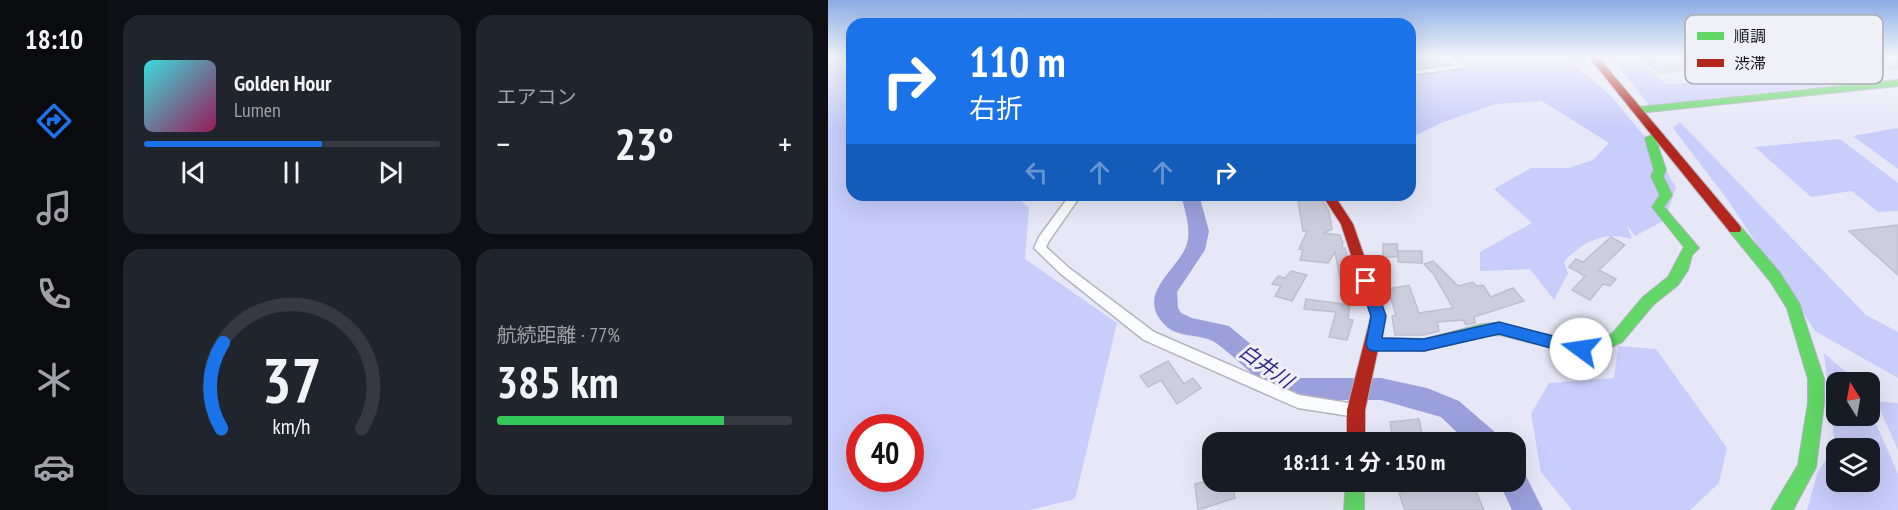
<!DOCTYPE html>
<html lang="ja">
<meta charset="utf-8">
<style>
body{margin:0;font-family:"PT Sans Narrow","Noto Sans JP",sans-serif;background:#20242c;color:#f1f3f6;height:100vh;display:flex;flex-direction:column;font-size:22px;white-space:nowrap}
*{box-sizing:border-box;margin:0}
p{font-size:20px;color:#9ea1a6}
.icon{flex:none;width:33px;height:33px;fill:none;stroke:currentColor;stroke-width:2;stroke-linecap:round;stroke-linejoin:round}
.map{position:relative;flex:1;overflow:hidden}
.side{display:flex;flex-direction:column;gap:15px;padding:15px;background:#0d0f14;width:720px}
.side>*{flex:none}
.banner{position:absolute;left:18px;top:18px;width:570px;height:183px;border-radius:18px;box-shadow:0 6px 24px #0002;background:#1a73e8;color:#fff;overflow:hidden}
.needle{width:39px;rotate:349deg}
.controls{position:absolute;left:998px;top:372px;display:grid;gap:12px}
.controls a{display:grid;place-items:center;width:54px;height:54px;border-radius:12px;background:#171b24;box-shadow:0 6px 24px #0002;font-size:30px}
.speed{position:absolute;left:18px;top:414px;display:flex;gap:12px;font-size:30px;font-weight:700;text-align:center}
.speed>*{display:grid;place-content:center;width:78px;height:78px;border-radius:50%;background:#171b24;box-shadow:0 6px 24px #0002;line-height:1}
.speed .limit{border:9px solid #d22;background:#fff;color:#111}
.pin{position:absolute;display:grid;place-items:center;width:51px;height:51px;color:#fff;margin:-26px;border-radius:12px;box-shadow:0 3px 9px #0006}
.me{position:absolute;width:66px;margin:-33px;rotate:284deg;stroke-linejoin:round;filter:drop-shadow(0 0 4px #0008)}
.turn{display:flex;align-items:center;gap:21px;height:126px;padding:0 24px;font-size:27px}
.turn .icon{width:78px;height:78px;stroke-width:2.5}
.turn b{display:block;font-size:42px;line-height:51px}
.lanes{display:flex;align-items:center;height:57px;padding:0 24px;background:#0003;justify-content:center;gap:30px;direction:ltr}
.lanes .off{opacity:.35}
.big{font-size:45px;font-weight:700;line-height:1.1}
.side .card{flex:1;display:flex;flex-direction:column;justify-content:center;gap:9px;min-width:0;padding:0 21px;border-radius:18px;background:#20242c}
.side .dial{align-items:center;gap:0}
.dial svg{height:156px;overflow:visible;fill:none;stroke:#363941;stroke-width:7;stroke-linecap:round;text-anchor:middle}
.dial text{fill:#f1f3f6;stroke:none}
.song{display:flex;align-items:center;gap:18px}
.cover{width:72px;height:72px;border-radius:9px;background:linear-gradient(135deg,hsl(180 70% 55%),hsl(330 70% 35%))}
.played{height:6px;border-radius:3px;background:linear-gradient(90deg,#1a73e8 60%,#363941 60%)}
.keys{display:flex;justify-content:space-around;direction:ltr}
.heat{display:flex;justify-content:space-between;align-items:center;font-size:33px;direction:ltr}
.charge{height:9px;border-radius:4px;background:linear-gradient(90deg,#34c759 77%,#363941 0)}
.side .tiles{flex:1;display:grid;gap:15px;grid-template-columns:repeat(2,1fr)}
.trip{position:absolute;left:374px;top:432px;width:324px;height:60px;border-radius:18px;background:#171b24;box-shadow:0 6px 24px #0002;font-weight:700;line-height:60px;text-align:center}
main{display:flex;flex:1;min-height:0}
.dock{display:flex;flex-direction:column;width:108px;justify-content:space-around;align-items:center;background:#090b0e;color:#9ea1a6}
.dock .icon{width:42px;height:42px}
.dock .active{color:#1a73e8}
.dock b{font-size:27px;color:#f1f3f6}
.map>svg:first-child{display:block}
.green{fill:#c8cdfb;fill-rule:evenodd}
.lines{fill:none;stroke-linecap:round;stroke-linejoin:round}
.river{fill:#9ba0dd;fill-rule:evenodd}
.building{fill:#cccede;stroke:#bec0cd;stroke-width:1.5}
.street-casing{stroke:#b1b3bf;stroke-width:3}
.fast-casing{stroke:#b1b3bf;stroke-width:2}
.jam-casing{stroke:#b1b3bf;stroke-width:2}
.street{fill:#fbfcfe;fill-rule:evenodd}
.fast{fill:#63d668;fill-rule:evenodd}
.jam{fill:#b3261e;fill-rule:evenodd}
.route{fill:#1a73e8;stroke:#114b97;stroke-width:1.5}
.labels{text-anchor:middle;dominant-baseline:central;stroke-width:6;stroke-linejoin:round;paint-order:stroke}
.water-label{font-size:20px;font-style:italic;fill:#302887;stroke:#f0f1f8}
.key{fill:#f0f1f8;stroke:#adafb7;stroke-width:1.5}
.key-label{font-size:16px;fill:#121420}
</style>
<main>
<nav class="dock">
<b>18:10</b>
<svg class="icon active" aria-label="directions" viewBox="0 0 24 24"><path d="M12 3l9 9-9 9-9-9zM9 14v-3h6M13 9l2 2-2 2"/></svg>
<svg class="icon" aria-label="music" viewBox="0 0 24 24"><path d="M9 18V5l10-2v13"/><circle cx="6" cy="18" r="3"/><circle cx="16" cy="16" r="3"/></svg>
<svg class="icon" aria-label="phone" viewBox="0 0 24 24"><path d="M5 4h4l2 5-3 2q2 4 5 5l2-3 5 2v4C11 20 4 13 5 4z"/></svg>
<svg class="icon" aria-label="climate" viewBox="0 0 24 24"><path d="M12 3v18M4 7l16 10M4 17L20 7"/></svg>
<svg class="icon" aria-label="car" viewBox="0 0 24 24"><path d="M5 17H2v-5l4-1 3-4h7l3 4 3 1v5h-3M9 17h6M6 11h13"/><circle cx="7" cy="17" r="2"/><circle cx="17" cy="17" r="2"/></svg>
</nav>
<section class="side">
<div class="tiles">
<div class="card">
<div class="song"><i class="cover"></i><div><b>Golden Hour</b><p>Lumen</p></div></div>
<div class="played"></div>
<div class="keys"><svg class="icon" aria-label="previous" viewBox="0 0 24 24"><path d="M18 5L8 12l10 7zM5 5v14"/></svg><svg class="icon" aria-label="pause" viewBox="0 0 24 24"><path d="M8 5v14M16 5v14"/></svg><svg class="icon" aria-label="next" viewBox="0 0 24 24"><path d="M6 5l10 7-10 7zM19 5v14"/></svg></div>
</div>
<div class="card"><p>エアコン</p>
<div class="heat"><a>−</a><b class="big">23°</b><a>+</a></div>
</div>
<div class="card dial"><svg viewBox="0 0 100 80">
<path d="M14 69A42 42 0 1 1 86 69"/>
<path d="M14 69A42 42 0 0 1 15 25" stroke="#1a73e8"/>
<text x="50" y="56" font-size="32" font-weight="700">37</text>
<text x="50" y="72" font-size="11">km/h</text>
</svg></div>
<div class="card"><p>航続距離 · 77%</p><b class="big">385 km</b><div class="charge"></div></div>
</div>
</section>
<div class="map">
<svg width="1070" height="510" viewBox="0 0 1070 510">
<rect width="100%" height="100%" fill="#e6e8f7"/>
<g class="green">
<path d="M0,57h24v138h163l14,13 -4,51 92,64 -42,176 -45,11h-202zM32,428h50v50h-50z"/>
<path d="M592,57h145l45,38 35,42 31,50 -11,33 -30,16 -8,-11 5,14c-28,-8 -49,2 -68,23l4,11 -14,27 -24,-31 -50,2v-19l52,-29 -38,-34 37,-21h38l24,-8 16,-17 -67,-42 -46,3 -55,19 -31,15v-74z"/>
<polygon points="783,57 808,57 838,84 1028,76 1037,81 821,105"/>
<polygon points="852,122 1038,315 1070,332 1070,378 987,331 899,199 845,128"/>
<polygon points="1070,129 1070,169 1025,136 1069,128"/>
<polygon points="1012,139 1070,183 1070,211 1050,212 1024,191 983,197 927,147"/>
<polygon points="790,346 828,349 899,448 891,483 862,510 744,510 713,472 703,414 721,383 786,378"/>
<path d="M996,353l33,29h-21v34h33v-8l29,66v36h-91l10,-36 18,-29zM1008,448h33v34h-33z"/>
<polygon points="1048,401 1070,403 1070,450"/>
</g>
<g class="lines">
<g class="river">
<path d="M353,195h18l10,36 -4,19 -28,42 1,16 3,5 11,5 37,8 43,36 26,16h83l46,10 32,13 37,32 4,9h-33l-26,-25 -60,-17h-87c-31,-11 -52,-38 -78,-57 -14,-10 -38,-4 -51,-18 -29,-29 8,-52 20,-76 8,-17 0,-37 -4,-54z"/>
<polygon points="687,468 696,472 715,510 684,510 671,482 687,482"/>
</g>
</g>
<g class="building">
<polygon points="813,57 915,57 915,63 831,73"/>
<polygon points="1034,57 1070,57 1070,68 1055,70"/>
<polygon points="469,195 491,195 501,211 504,229 496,233 512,235 515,243 514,248 517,248 521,261 515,294 507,252 500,263 472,260 475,250 471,249 479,231 475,231"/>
<polygon points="1070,225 1070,275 1021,231"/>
<polygon points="783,237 797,245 771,270 788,279 782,286 775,284 762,300 744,290 757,276 741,267 748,259 755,262"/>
<polygon points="555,244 569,244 570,257 555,257"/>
<polygon points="570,251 594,251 594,263 570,262"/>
<polygon points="605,261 630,286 645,282 648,286 655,285 663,297 685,288 696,301 646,317 647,323 638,325 635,320 609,322 611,331 596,335 567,335 564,316 568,315 560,289 581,285 591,313 625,308 606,275 596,264"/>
<polygon points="463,271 479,275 464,301 447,296 453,286 444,284 450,276 457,278"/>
<polygon points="478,299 522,305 520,319 525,320 519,340 501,337 508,312 476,309"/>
<polygon points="751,357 765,357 769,365 760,370 763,376 751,379 738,361"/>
<polygon points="340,361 356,384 365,378 373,388 349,404 333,380 320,387 312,376"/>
<polygon points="591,419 594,434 565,437 562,422"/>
<polygon points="384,479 384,482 404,482 407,498 370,510 367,484"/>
<polygon points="611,482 644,482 656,510 577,510 571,493"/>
</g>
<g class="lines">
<defs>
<g id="street">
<polygon points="615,57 625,57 639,66 635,68 582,75 582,71 627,65"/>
<polygon points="242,195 253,195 221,241 218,247 241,268 326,332 471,395 533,405 536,410 533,415 528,417 470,408 316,340 233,274 206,248 211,237"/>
</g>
<g id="fast">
<polygon points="1070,80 1070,86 810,113 805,110 810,107"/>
<polygon points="831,132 836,135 828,140 838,170 835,176 844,195 836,207 871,248 864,255 860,270 850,285 825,305 794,342 771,353 743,353 672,335 655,336 596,351 540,348 537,344 540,340 545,338 596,339 655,324 672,323 743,341 769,341 784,334 815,297 840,277 856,247 824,207 832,195 823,176 826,170 817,138"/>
<polygon points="907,225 912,226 952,273 971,303 996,379 996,403 988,467 965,510 943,510 970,465 980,403 980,379 959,308 942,281 902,232 901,229"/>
<polygon points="518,482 536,482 536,510 516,510"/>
</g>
<g id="jam">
<polygon points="761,57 770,57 912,226 913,229 912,232 902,232"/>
<polygon points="494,195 506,195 525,224 557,316 537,410 537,442 519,442 519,410 543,316 513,224"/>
</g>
</defs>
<use href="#street" class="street-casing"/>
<use href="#fast" class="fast-casing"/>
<use href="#jam" class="jam-casing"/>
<use href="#street" class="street"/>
<use href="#fast" class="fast"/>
<use href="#jam" class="jam"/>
</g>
<linearGradient id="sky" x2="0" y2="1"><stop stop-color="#89ace4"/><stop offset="0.44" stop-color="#f4f5fb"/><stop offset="1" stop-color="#f4f5fb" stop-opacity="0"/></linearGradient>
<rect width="1070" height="129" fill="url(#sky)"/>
<polygon class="route" points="538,275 546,281 558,316 554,338 596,339 671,322 753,343 759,345 761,349 759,354 753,356 671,334 596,351 545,351 540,349 538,344 543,316 531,281"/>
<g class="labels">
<g class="water-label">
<text transform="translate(438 366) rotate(35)">白井川</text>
</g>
</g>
<rect x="857" y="15" width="198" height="69" rx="9" class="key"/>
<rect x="869" y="32" width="27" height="8" fill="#63d668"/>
<rect x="869" y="59" width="27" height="8" fill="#b3261e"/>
<g class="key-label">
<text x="906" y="42">順調</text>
<text x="906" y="69">渋滞</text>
</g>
</svg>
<div class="controls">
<a><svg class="needle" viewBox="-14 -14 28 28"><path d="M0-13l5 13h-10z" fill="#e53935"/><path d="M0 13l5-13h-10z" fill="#9ea1a6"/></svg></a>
<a><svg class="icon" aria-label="layers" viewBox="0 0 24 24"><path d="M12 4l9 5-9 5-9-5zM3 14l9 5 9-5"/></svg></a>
</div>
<div class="speed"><div class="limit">40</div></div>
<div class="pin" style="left:538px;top:281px;background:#d93025"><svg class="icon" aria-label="arrive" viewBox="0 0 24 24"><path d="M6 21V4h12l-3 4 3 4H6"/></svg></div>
<svg class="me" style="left:753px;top:349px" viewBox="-20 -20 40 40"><circle r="19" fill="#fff"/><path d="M0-13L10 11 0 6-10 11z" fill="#1a73e8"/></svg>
<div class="trip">18:11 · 1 分 · 150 m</div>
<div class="banner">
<div class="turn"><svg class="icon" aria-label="right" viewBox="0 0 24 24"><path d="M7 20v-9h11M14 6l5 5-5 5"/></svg><div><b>110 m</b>右折</div></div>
<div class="lanes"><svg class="icon off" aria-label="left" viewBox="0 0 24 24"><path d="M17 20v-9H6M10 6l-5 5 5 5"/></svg><svg class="icon off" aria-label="ahead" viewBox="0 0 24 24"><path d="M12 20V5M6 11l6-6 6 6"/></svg><svg class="icon off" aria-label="ahead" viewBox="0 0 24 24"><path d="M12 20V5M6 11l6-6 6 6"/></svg><svg class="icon" aria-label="right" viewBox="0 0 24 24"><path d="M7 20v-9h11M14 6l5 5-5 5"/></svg></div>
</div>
</div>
</main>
